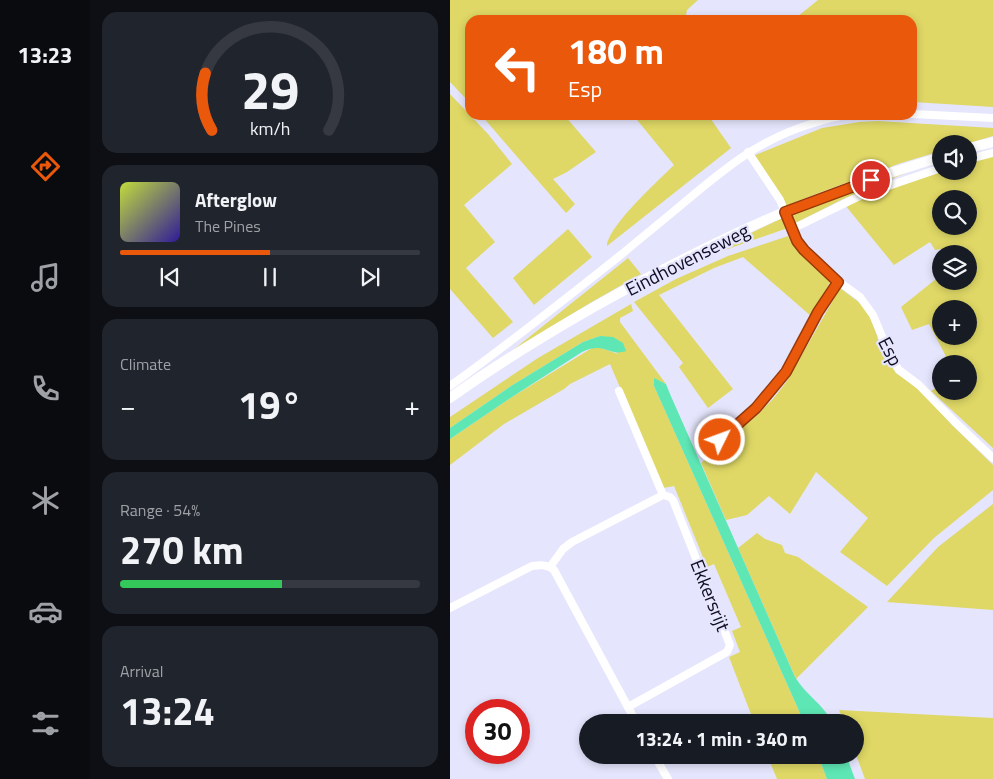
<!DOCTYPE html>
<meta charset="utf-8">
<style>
body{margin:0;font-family:"Titillium Web",sans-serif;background:#20242c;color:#f1f3f6;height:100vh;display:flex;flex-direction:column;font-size:19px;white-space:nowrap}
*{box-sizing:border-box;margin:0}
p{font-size:16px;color:#9ea1a6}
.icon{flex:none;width:28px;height:28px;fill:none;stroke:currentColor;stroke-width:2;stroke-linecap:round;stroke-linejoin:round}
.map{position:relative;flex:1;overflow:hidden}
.details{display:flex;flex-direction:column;gap:12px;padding:12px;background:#0d0f14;width:360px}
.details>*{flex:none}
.hud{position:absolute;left:15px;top:15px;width:452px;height:105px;border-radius:15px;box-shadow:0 2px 8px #0003;background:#ea580c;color:#fff;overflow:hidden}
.buttons{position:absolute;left:482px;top:135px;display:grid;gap:10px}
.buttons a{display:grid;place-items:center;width:45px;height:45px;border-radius:50%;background:#171b24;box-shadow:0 2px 8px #0003;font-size:25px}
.speed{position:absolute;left:15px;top:699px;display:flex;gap:10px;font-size:25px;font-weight:700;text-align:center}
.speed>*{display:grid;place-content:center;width:65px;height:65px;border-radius:50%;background:#171b24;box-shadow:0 2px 8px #0003;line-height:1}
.speed .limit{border:8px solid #d22;background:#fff;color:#111}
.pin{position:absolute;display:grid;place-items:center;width:42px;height:42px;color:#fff;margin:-21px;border:2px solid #fff;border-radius:50%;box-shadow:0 1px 5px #0007}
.me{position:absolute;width:55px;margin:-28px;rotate:48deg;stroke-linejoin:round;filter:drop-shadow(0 0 4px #0008)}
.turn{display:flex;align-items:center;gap:18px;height:105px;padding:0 20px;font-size:22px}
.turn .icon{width:65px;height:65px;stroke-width:2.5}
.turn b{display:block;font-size:35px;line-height:42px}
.big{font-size:38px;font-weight:700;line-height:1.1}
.details .tile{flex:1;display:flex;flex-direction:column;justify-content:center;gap:8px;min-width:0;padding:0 18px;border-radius:15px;background:#20242c}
.details .dial{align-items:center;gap:0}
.dial svg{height:130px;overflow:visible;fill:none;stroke:#363941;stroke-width:7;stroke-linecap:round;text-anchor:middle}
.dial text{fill:#f1f3f6;stroke:none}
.song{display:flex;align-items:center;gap:15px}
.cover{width:60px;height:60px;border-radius:8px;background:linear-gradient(135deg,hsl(70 70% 55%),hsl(250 70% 35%))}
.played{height:5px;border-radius:2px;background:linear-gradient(90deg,#ea580c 50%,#363941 50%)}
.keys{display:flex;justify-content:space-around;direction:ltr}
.heat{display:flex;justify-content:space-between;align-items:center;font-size:28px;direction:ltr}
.charge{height:8px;border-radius:4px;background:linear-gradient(90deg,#34c759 54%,#363941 0)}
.trip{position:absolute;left:129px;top:714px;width:285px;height:50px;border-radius:25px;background:#171b24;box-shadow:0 2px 8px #0003;font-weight:700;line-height:50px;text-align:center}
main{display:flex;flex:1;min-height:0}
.tab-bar{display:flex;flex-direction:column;width:90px;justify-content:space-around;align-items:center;background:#090b0e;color:#9ea1a6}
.tab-bar .icon{width:35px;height:35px}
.tab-bar .current{color:#ea580c}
.tab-bar b{font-size:22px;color:#f1f3f6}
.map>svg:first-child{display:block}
.green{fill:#dfd866;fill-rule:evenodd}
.water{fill:#5ee7b5}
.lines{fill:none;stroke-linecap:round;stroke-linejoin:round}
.minor{stroke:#fff;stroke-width:8}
.secondary{stroke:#fff;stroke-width:10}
.route-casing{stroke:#983908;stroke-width:12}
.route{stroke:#ea580c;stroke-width:9}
.labels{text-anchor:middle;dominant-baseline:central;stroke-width:4.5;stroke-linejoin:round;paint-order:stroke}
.street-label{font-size:19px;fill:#0f0d21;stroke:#e5e5fd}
</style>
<main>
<nav class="tab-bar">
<b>13:23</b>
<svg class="icon current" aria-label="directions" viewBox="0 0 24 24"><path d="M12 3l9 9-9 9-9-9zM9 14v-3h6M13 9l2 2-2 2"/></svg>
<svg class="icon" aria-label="music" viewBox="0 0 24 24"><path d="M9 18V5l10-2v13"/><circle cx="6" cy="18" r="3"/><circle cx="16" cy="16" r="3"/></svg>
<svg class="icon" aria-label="phone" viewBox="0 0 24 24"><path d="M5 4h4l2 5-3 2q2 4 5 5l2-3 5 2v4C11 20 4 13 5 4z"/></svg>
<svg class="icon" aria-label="climate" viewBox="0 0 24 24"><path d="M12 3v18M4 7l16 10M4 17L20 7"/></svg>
<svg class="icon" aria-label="car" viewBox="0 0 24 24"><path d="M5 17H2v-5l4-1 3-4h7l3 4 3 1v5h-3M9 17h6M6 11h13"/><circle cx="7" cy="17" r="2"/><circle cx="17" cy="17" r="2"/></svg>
<svg class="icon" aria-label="filters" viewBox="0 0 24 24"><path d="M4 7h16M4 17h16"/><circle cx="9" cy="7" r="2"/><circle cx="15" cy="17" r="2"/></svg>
</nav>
<section class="details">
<div class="tile dial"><svg viewBox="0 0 100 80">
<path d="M14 69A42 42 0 1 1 86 69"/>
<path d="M14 69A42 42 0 0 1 10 34" stroke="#ea580c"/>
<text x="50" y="56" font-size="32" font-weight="700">29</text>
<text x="50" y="72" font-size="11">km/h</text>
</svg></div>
<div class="tile">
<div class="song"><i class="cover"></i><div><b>Afterglow</b><p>The Pines</p></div></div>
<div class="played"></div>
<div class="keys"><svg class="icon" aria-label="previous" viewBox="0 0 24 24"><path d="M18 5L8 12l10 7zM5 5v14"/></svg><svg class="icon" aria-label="pause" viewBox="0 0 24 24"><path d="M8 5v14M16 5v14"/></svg><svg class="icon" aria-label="next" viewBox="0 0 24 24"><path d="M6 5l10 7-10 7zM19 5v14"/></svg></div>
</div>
<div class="tile"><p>Climate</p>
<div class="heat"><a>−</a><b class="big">19°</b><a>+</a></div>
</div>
<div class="tile"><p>Range · 54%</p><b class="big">270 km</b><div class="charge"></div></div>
<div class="tile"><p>Arrival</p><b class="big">13:24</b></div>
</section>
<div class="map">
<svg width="543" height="779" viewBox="0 0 543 779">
<rect width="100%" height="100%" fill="#e5e5fd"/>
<g class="green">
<polygon points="0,0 248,0 237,10 235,20 107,20 103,15 78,20 20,20 20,103 0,82"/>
<polygon points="368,0 543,0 543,107 463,102 462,20 350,20 347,17"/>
<polygon points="0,94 38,134 62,164 14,205 45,242 16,268 63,322 43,338 0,289"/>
<polygon points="31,115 114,115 146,152 117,172 103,179 125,204 116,213"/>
<path d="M183,115h75l23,33 -124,98c1,-20 51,-65 67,-81z"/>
<polygon points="428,121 543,128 543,136 516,144 491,144 491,151 451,163 336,206 303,156 372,128 409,122"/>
<path d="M543,155v293l-62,-57 10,-6v6h28v-27h-19l-21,-40 -17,6 -11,-23 40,-32v6h28v-27h-18c-3,-7 -10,-5 -16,-4l-5,-8 -36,23 -49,-60 97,-34h27v-9zM491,199h28v27h-28zM491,309h28v27h-28z"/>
<polygon points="463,170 393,199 346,223 343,222 340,215 371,202"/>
<polygon points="334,217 337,226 335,229 241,262"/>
<polygon points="118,229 142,257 84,305 63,278"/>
<path d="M338,236c12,24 30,26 43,44l-19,37 -69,-60 -29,11 -55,27 74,94 -25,19 -29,-41 4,-4 -49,-61 42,-23 52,-23z"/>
<polygon points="178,258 191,274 140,303 63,350"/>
<polygon points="390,288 410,303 418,311 426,332 429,343 437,359 446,373 471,390 501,424 543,465 543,490 484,538 437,586 390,552 418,518 366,472 340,514 319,496 297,515 276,520 251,463 305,417 323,399 337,381"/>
<polygon points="181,304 183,311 170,318 170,322 216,384 204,379 204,386 354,722 304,722 279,657 290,652 282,631 291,627 264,564 257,567 224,486 213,488 160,364 120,384 114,389 54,424 0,465 0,439 62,397 142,348 149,347 168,354 150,336 133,342 61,386 0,428 0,417 88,358"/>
<polygon points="543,504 543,610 437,602 488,547"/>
<polygon points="307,533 315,539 332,545 335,553 348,557 418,607 346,679 288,548"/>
<polygon points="389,710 543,718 543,779 415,779 405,752 405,722 394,722"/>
<polygon points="317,755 368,755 377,779 327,779"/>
</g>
<g class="water">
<path d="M150,336l13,1 10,6 3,8c-18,6 -20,-10 -44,1l-70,45 -62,42v-11l61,-42 72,-44z"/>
<path d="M204,378l12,6 4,10 125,283c10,17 28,27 37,45h-28l-150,-336z"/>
<polygon points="368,755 396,755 405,779 377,779"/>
</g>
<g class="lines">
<g class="minor">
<polyline points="462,114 543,118"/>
<polyline points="298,152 330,200 347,241 354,250 388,281 410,297 423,315 441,358 449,370 469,385 505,422 543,458"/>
<polyline points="519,159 543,153"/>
<polyline points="342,229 412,195 491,168"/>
<path d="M0,386c59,-42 115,-87 172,-132 19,-16 39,-32 58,-48 44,-37 79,-67 134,-83 12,-4 22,-7 34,-8"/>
<polyline points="169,391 213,495"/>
<polyline points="270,440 306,408 336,372 368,312 388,281"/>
<polyline points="100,567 113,549 122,542 213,495 220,497 223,500 280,645 277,652 178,707"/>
<path d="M0,608l82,-42c8,-1 15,-2 22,4l82,152"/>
<polyline points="204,755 218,779"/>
</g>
<g class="secondary">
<polyline points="519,148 543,142"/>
<path d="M0,398c46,-33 95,-63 144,-91 62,-35 125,-67 190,-95 51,-21 104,-39 157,-55"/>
</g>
</g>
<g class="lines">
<defs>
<polyline id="route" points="270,440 306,408 336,372 368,312 388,282 354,250 347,241 335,212 421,180"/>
</defs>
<use href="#route" class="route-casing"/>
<use href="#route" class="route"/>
</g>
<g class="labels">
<g class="street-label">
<text transform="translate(237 259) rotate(-27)">Eindhovenseweg</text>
<text transform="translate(441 351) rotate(62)">Esp</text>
<text transform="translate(261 595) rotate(68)">Ekkersrijt</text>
</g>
</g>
</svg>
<div class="buttons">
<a><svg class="icon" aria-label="sound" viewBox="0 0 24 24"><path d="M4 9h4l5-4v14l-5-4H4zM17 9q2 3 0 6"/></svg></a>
<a><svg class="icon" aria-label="search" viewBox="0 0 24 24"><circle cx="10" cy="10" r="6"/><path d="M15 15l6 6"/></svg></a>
<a><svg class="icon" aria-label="layers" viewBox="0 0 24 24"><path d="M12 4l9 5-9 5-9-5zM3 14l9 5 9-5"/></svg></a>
<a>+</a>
<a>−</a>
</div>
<div class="speed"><div class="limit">30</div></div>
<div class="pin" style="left:421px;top:180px;background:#d93025"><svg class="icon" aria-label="arrive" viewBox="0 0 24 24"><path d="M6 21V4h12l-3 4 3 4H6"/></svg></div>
<svg class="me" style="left:270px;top:440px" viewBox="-20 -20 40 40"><circle r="17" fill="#ea580c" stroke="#fff" stroke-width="3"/><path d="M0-11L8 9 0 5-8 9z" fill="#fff"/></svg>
<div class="trip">13:24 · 1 min · 340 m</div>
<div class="hud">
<div class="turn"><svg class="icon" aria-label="left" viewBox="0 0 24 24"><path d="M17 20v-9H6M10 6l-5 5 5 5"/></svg><div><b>180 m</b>Esp</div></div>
</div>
</div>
</main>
